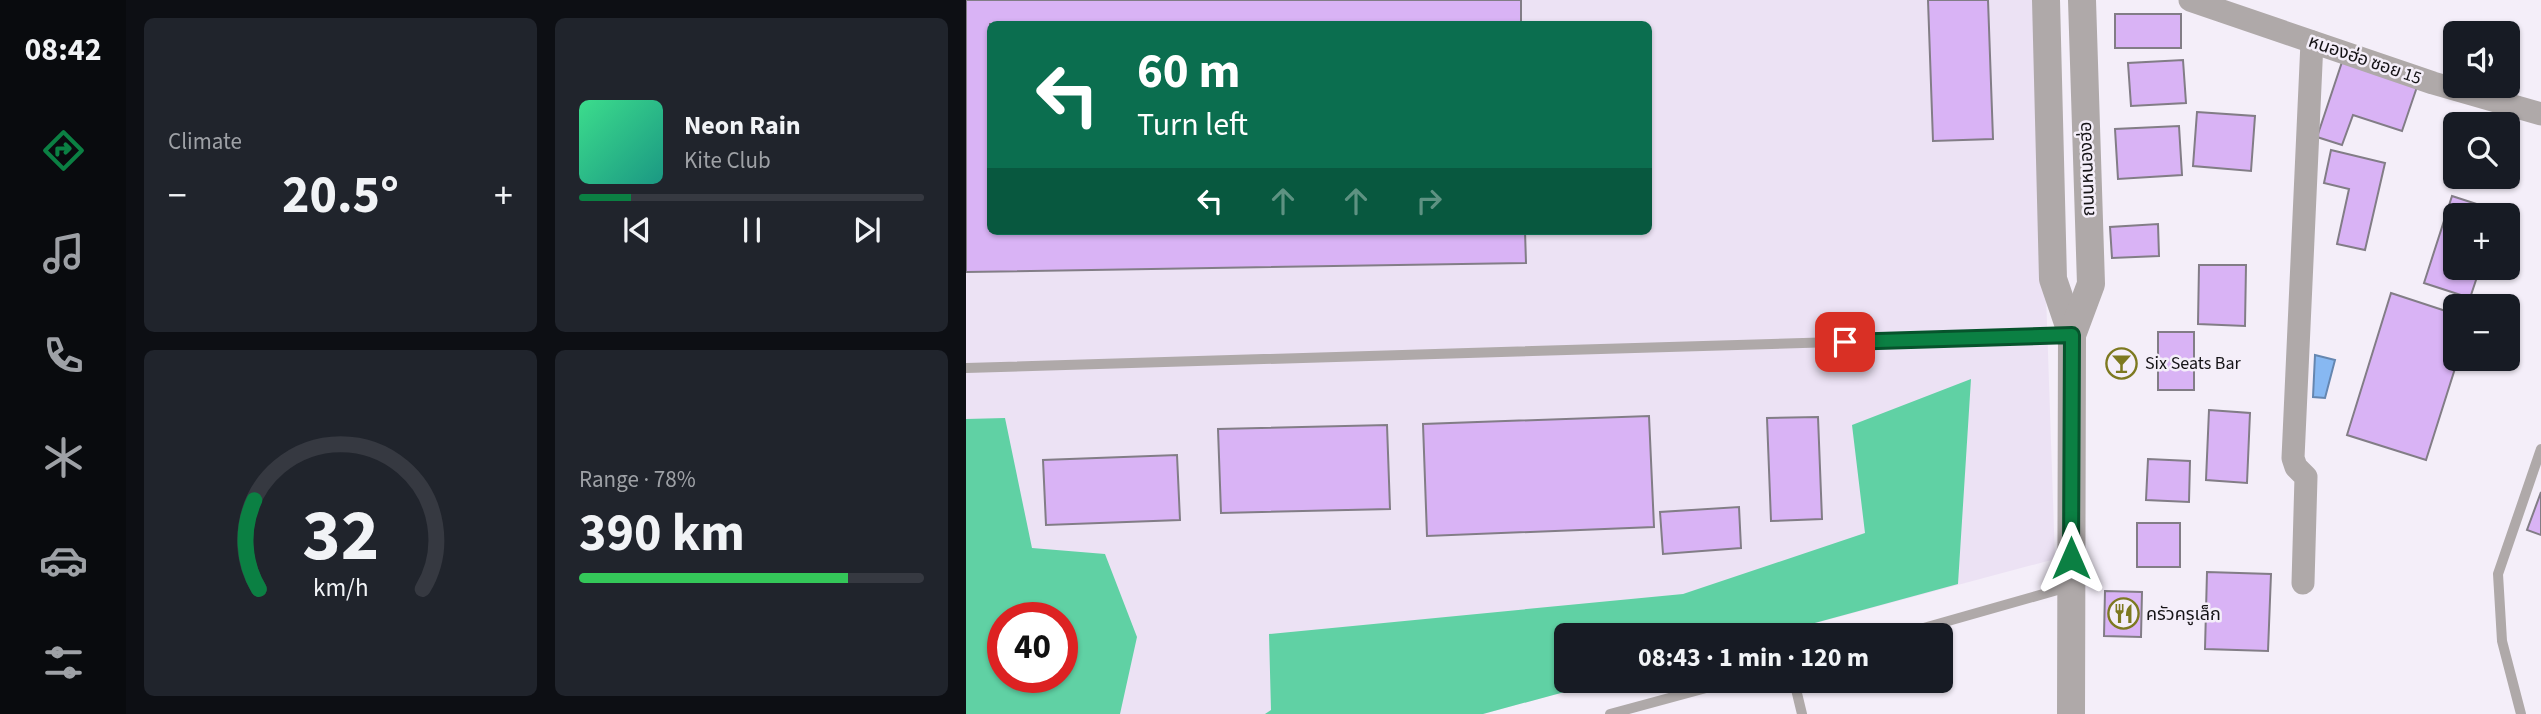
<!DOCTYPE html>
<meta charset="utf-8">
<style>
body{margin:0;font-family:"Source Sans 3","Noto Sans Thai",sans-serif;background:#20242c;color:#f1f3f6;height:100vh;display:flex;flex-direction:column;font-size:26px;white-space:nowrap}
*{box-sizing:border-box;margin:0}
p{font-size:23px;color:#9ea1a6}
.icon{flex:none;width:38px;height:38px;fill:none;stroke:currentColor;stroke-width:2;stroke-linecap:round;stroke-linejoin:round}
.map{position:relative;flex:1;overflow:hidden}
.panel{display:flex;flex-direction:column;gap:18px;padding:18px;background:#0d0f14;width:840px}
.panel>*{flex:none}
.hud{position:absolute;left:21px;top:21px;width:665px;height:214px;border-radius:10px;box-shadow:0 2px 5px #0004;background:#0b6e4f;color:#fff;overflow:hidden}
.tools{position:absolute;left:1477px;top:21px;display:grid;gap:14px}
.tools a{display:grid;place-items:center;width:77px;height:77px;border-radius:10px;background:#171b24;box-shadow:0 2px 5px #0004;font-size:35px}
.speed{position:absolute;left:21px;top:602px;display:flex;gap:14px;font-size:35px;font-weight:700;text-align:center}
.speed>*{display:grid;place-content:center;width:91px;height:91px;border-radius:50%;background:#171b24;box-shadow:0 2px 5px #0004;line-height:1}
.speed .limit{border:10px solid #d22;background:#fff;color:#111}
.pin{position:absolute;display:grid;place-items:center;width:60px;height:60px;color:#fff;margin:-30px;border-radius:14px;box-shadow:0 4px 10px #0006}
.me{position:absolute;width:77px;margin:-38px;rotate:0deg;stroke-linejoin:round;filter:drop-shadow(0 0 5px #0008)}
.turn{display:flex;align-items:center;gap:24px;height:147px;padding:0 35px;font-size:32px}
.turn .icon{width:91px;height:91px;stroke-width:2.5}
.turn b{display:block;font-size:49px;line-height:60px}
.lanes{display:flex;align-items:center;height:66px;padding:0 35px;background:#0003;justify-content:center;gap:35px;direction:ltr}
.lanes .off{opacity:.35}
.big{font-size:52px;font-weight:700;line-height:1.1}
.panel .widget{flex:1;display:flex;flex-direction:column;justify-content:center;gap:10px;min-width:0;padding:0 24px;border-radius:10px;background:#20242c}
.panel .dial{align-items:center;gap:0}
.dial svg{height:182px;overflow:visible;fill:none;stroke:#363941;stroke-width:7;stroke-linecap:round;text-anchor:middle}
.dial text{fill:#f1f3f6;stroke:none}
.song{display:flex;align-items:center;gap:21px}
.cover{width:84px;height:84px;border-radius:10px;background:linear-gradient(135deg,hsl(150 70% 55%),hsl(170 70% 35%))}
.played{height:7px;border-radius:4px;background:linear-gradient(90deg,#0b8043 15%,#363941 15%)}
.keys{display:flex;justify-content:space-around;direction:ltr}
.heat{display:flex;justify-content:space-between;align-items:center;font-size:38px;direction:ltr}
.charge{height:10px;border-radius:5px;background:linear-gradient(90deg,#34c759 78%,#363941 0)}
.panel .tiles{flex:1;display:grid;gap:18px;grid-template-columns:repeat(2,1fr)}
.trip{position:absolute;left:588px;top:623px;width:399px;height:70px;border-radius:10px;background:#171b24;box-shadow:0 2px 5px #0004;font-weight:700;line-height:70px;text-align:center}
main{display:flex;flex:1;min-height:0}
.tabs{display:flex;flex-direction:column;width:126px;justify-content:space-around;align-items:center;background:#090b0e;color:#9ea1a6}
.tabs .icon{width:49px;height:49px}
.tabs .on{color:#0b8043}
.tabs b{font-size:32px;color:#f1f3f6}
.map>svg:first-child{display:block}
.built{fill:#ece2f4;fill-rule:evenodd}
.forest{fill:#60d1a4;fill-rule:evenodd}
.water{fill:#87b8f2;stroke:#6586b0;stroke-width:2}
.building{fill:#d9b3f5;stroke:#827d86;stroke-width:2}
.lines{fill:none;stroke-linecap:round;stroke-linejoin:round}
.service{stroke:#afa9a9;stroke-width:10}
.minor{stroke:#afa9a9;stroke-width:23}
.tertiary{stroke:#afa9a9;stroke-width:28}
.route-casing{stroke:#07532c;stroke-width:18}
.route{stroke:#0b8043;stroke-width:12}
.labels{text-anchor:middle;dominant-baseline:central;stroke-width:5;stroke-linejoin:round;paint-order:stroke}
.street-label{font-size:18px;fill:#151316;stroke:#f4eef9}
.poi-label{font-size:18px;fill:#151316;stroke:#f4eef9;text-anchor:start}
</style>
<main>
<nav class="tabs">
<b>08:42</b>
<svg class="icon on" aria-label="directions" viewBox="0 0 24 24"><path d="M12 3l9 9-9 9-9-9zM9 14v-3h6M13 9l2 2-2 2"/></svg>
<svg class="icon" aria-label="music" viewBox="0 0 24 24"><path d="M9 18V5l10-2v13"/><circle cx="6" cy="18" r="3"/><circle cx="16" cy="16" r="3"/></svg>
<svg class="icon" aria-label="phone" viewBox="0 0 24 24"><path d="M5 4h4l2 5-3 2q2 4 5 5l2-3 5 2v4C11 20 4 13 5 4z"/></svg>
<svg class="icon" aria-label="climate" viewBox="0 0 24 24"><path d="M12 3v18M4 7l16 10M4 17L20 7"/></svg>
<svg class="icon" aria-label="car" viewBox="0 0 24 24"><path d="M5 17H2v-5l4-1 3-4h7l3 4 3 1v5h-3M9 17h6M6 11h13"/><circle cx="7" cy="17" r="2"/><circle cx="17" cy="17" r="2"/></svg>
<svg class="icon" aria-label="filters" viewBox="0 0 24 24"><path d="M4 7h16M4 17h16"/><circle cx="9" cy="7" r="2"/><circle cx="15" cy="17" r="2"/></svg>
</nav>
<section class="panel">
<div class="tiles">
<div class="widget"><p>Climate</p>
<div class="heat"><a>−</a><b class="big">20.5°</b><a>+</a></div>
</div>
<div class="widget">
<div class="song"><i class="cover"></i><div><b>Neon Rain</b><p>Kite Club</p></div></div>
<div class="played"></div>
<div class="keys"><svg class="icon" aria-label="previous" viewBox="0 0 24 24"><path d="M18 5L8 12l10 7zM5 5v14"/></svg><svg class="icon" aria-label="pause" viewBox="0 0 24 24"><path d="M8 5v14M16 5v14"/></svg><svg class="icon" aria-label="next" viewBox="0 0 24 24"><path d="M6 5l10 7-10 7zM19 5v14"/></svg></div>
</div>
<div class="widget dial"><svg viewBox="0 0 100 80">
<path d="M14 69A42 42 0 1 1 86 69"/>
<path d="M14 69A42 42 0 0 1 12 30" stroke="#0b8043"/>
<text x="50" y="56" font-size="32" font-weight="700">32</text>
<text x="50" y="72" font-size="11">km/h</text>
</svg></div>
<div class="widget"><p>Range · 78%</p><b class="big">390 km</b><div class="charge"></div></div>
</div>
</section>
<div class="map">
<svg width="1575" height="714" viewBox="0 0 1575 714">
<rect width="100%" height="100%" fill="#f4eef9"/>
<path class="built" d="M0,0h1070l19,559 -284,76h-205v46h39l-122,33h-517zM24,24h658v207h-658zM37,618h59v59h-59z"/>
<g class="forest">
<polygon points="1005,379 992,584 805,635 600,635 600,681 639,681 517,714 299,714 305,710 303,634 717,594 899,533 886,425"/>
<path d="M39,418l27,130 73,6 32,83 -17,77h-154v-295zM37,618h59v59h-59z"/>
</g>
<polygon class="water" points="1349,355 1369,360 1359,398 1347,397"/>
<g class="building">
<polygon points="0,0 555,0 555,24 24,24 24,231 559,231 560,263 0,272"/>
<polygon points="962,0 1022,0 1027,139 967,141"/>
<rect x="1149" y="14" width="66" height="34"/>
<polygon points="1377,59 1452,84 1436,131 1387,115 1376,145 1351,137"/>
<polygon points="1217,60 1220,103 1165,106 1162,63"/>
<polygon points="1231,112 1289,116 1285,171 1227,166"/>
<polygon points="1213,126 1216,175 1152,179 1149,129"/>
<polygon points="1365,150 1419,163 1399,250 1371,244 1383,189 1358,183"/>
<polygon points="1486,196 1532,211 1531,215 1489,215 1489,268 1514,268 1504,298 1458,283"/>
<polygon points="1192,224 1193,256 1146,258 1144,227"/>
<polygon points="1233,265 1280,265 1279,326 1232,324"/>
<polygon points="1425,293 1489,314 1489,359 1492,359 1460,460 1381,435"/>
<rect x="1192" y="332" width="36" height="58"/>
<polygon points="1243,410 1284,413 1281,483 1240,480"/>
<polygon points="683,416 688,527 461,536 457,424"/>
<polygon points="852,417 856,519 805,521 801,418"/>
<polygon points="421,425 424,509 255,513 252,429"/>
<polygon points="211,455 214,520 80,525 77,460"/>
<polygon points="1182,459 1224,461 1223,502 1180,500"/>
<polygon points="1575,492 1575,535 1561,530"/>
<polygon points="773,507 775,548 697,554 694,512"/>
<rect x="1171" y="523" width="43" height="44"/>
<polygon points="1241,572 1305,574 1302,651 1239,649"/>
<polygon points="1139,591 1176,592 1175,637 1138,636"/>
</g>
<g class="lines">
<g class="service">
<polyline points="0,368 1103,335"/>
<polyline points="933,635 1102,587"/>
<polyline points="828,681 836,714"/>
<polyline points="644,714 766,681"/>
<polyline points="1555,714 1536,641 1532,574 1575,449"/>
</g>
<g class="minor">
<polyline points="1224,0 1467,83 1575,114"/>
<polyline points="1337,583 1340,477 1330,467 1327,458 1346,42"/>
</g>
<g class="tertiary">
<polyline points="1080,0 1087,279 1106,335 1105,714"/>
<polyline points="1106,335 1125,284 1116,0"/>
</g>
</g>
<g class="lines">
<defs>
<polyline id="route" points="879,342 1106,335 1105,558"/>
</defs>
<use href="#route" class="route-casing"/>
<use href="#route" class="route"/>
</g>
<defs>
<symbol id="bar-ring" viewBox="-11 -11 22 22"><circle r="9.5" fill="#f4eef9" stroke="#7d7920" stroke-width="1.5"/><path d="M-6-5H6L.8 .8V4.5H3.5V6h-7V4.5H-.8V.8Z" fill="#7d7920"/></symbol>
<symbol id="restaurant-ring" viewBox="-11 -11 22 22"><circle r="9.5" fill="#f4eef9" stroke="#7d7920" stroke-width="1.5"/><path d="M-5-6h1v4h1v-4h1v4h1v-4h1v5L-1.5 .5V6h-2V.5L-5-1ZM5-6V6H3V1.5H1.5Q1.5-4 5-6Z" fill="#7d7920"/></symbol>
</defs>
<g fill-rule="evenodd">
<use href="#bar-ring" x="1138" y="346" width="35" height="35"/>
<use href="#restaurant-ring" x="1140" y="596" width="35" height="35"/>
</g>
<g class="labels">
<g class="street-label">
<text transform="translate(1399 60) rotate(19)">หนองฮ่อ ซอย 15</text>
<text transform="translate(1121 169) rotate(-92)">ถนนหนองฮ่อ</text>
</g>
<g class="poi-label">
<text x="1179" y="363">Six Seats Bar</text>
<text x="1180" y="614">ครัวครูเล็ก</text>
</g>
</g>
</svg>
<div class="tools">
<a><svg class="icon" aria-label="sound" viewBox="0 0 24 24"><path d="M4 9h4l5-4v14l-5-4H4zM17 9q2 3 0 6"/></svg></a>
<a><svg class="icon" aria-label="search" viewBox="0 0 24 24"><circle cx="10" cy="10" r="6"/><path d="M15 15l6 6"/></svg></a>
<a>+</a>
<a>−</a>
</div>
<div class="speed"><div class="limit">40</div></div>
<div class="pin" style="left:879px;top:342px;background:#d93025"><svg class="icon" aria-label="arrive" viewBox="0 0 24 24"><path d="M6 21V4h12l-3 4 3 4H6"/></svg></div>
<svg class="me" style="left:1105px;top:558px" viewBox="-20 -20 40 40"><path d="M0-17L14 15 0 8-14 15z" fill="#0b8043" stroke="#fff" stroke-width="4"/></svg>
<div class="trip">08:43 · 1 min · 120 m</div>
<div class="hud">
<div class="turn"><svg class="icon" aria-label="left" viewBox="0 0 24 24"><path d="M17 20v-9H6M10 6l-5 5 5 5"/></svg><div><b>60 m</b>Turn left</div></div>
<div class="lanes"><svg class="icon" aria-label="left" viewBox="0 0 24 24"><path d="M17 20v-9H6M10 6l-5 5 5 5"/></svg><svg class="icon off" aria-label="ahead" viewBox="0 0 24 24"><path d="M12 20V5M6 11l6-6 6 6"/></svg><svg class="icon off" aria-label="ahead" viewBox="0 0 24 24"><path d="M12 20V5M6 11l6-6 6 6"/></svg><svg class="icon off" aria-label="right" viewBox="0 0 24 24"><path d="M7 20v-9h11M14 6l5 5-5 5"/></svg></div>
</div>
</div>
</main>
